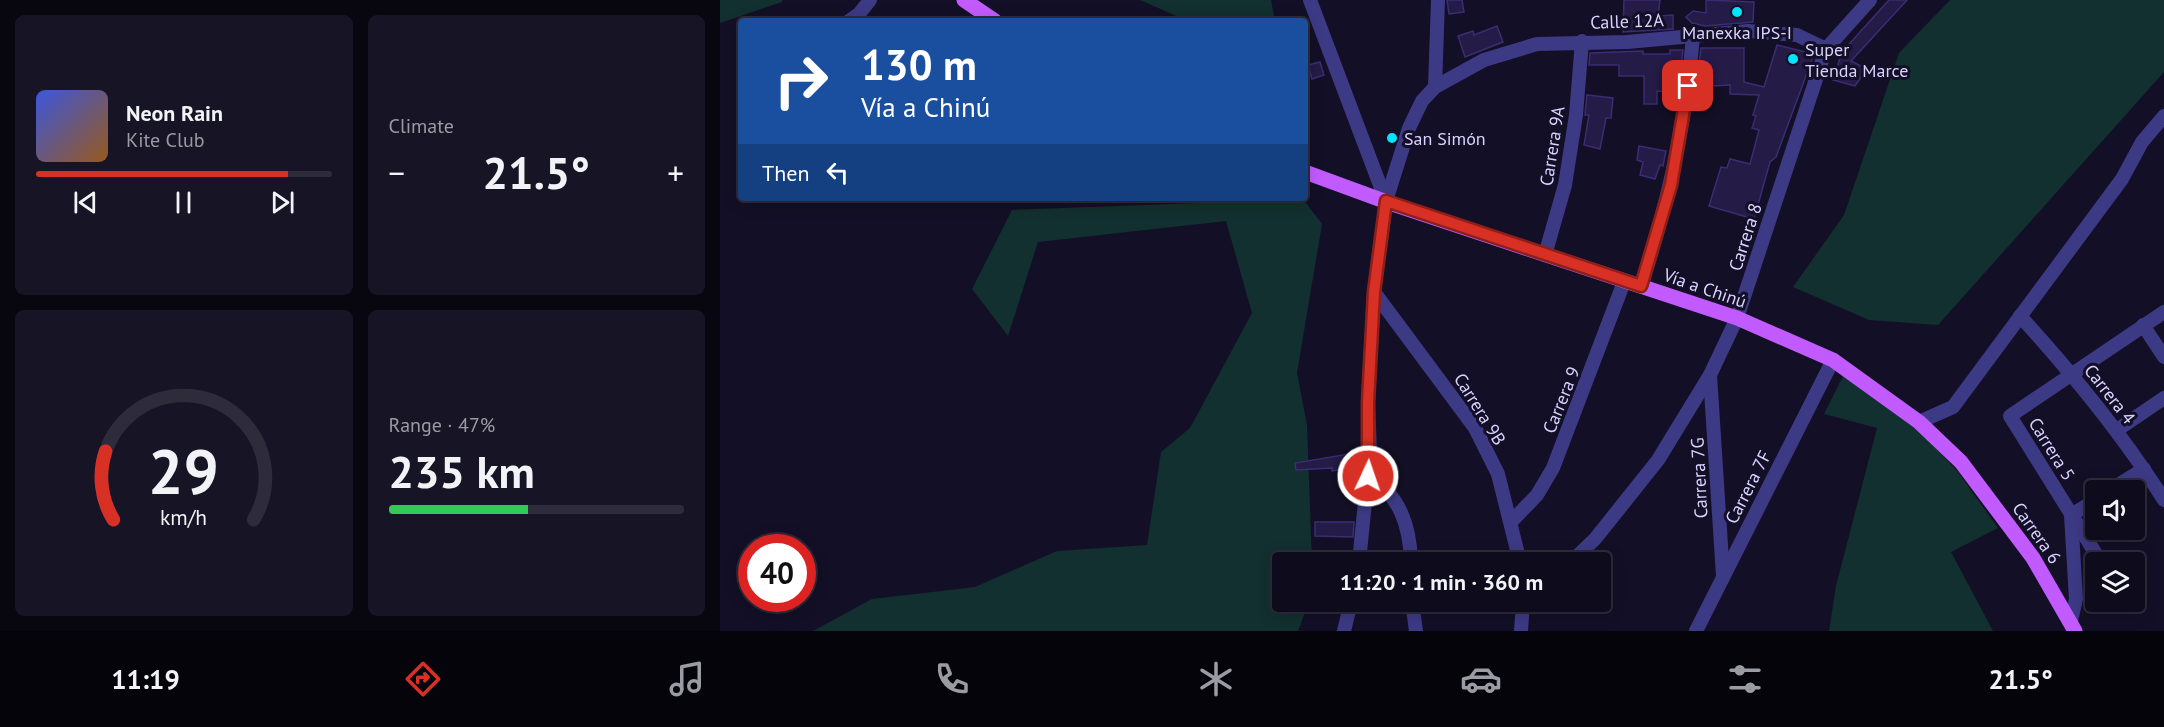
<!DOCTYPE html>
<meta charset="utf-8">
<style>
body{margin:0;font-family:"PT Sans",sans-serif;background:#171425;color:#f1f3f6;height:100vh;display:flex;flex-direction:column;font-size:22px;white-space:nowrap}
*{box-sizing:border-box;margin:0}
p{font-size:20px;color:#9b9ba3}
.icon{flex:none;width:33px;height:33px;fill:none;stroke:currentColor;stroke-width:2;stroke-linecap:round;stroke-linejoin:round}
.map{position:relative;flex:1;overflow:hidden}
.panel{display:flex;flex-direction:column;gap:15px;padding:15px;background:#08060f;width:720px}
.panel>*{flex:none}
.banner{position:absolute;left:18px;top:18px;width:570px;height:183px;border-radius:6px;box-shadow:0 3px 15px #0003,0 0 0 2px #2e2b3b;background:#1a4fa0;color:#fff;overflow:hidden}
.tools{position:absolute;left:1365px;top:480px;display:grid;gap:12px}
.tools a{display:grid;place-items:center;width:60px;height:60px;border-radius:6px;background:#0e0b1c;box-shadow:0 3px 15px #0003,0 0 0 2px #2e2b3b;font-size:30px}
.speed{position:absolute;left:18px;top:534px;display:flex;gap:12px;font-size:30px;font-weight:700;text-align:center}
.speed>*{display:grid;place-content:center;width:78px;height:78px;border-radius:50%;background:#0e0b1c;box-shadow:0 3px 15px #0003,0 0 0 2px #2e2b3b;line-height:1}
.speed .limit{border:9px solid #d22;background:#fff;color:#111}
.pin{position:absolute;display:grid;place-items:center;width:51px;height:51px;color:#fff;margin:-26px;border-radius:12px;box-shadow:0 3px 9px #0006}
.me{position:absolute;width:66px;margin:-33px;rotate:3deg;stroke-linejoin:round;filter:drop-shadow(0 0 4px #0008)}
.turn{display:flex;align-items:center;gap:21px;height:126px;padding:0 24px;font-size:27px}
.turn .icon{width:78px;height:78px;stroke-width:2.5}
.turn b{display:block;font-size:42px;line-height:51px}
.then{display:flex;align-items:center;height:57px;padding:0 24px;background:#0003;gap:12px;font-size:22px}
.big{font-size:45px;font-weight:700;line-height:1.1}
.panel .card{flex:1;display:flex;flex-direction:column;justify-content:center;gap:9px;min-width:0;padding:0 21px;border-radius:9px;background:#171425}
.panel .dial{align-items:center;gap:0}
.dial svg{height:156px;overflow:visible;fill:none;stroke:#2e2b3b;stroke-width:7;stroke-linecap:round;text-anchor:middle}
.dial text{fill:#f1f3f6;stroke:none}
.song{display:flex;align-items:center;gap:18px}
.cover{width:72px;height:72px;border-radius:9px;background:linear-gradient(135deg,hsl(230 70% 55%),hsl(30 70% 35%))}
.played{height:6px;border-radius:3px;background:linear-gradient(90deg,#d93025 85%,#2e2b3b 85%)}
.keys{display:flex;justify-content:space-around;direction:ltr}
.heat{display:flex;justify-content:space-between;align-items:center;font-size:33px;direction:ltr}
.charge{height:9px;border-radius:4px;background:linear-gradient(90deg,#34c759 47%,#2e2b3b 0)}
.panel .tiles{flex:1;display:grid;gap:15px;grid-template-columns:repeat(2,1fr)}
.trip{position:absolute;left:552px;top:552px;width:339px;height:60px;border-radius:6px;background:#0e0b1c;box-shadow:0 3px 15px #0003,0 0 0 2px #2e2b3b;font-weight:700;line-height:60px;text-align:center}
.tabs{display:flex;height:96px;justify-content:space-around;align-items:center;background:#06040b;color:#9b9ba3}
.tabs .icon{width:42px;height:42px}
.tabs .selected{color:#d93025}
.tabs b{font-size:27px;color:#f1f3f6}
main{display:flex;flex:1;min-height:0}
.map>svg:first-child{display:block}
.green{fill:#12302f}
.building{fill:#241b47;stroke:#3b2d73;stroke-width:1.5}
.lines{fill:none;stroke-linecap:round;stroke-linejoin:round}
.minor{stroke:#3d3a85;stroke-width:14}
.major{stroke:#c25bff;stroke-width:15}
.route-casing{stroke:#8d1f18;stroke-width:15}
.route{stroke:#d93025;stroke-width:10}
.poi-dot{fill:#00e5ff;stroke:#130f26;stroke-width:2}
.labels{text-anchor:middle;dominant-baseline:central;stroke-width:6;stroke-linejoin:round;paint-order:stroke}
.street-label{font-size:18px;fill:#d9d4ff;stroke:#130f26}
.poi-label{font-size:18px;fill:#d9d4ff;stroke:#130f26;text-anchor:start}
</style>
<main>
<section class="panel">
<div class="tiles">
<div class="card">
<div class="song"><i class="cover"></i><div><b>Neon Rain</b><p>Kite Club</p></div></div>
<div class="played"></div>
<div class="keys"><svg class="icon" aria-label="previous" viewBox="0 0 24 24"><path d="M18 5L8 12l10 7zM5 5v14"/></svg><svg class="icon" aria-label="pause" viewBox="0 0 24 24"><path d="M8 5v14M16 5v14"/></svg><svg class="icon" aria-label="next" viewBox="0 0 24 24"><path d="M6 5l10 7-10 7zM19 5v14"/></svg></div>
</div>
<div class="card"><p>Climate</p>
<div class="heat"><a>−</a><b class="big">21.5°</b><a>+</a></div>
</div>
<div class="card dial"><svg viewBox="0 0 100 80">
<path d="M14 69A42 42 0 1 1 86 69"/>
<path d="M14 69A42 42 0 0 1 10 34" stroke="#d93025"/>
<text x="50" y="56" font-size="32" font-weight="700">29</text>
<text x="50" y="72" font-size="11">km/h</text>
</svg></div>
<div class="card"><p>Range · 47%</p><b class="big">235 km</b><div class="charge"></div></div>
</div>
</section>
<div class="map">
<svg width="1444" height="631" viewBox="0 0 1444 631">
<rect width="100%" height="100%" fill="#130f26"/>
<g class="green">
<polygon points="0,0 62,0 62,2 0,23"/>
<polygon points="420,0 551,0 555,21 468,21"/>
<polygon points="1230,0 1444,0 1444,72 1218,325 1149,320 1073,287 1124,215 1179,53"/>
<polygon points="583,199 602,224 577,373 587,425 592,562 562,562 562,602 589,602 578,631 93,631 152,599 255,587 337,551 427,545 441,452 470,428 532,313 506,221 318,242 288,336 252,289 292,210"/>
<polygon points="1124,374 1198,429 1238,472 1278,528 1231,552 1273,631 1109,631 1116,586 1157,428 1104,414"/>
</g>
<g class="building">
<polygon points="727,0 742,0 744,12 729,14"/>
<polygon points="904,0 940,0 938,16 953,15 953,29 903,32"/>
<polygon points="986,0 1034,2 1033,22 985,26 972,23 966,17 973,11 986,13"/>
<polygon points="1169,0 1187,0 1131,61 1147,69 1135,86 1113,80 1122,52"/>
<polygon points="777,26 783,42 745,57 738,36 753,31 754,35"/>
<polygon points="1057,45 1094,54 1056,157 1050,162 1034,219 989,206 1001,167 1007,168 1010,159 1030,164 1039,130 1032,128 1036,116 1033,115 1039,95 1010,94 1010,85 993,86 993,75 978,75 981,48 1024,48 1024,82 1044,87"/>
<polygon points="950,50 963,50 960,76 953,76 952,92 937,91 937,104 924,104 924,76 899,76 899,65 869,65 870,53 923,51 923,54 950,54"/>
<polygon points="600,62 604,75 592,79 588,65"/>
<polygon points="867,95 893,98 891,118 886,118 880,149 864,145 869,115 865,115"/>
<polygon points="919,146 946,151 943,166 940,165 935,179 920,175 923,162 917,160"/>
<polygon points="635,453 638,467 612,471 612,468 576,470 575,463"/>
<polygon points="595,522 634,522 633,537 595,536"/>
</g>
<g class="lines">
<g class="minor">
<polyline points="590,0 666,201"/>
<polyline points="129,21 139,14 150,0"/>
<polyline points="715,87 718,0"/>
<polyline points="825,255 845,185 856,115 862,41"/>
<path d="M921,286c27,-82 45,-164 52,-250"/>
<polyline points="654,292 755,428 778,474 800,562"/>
<path d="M1300,316c53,58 102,118 144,184"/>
<polyline points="1423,325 1444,357"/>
<polyline points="990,375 1003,576"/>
<polyline points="1199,422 1233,407 1402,179 1422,142 1444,116"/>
<polyline points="1397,430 1444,398"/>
<path d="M648,476c32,19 42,50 43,86"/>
<polyline points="1390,490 1424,469"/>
<polyline points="792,521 817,495 833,468 904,282"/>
<polyline points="639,562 650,452 648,402 654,292 666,201 689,128 702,101 715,87 764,60 817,44 907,42 1028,31 1077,35 1106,49"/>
<polyline points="851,562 875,539 938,460 990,375 1017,318 1106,49 1150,0"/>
<polyline points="1381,562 1290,416 1444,312"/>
<polyline points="692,602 696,631"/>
<polyline points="1406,602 1409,606"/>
<polyline points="1351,621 1356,599 1351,515 1376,500"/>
<polyline points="624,631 631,602"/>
<polyline points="801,631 803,602"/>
<polyline points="976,631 1113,360"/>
</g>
<g class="major">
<polyline points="244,0 275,21"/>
<polyline points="585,172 675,205 1017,318 1113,360 1199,422 1241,462 1313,558 1355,631"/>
</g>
</g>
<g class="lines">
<defs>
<polyline id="route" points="648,476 648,402 654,292 666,201 921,286 951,185 968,86"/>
</defs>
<use href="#route" class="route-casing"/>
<use href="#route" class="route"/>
</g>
<g class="poi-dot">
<circle cx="1017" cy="12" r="6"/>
<circle cx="1073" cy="59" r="6"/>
<circle cx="672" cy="138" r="6"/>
</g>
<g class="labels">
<g class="street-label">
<text transform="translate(907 21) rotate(-2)">Calle 12A</text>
<text transform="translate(832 146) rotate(-81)">Carrera 9A</text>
<text transform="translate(1025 237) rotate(-72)">Carrera 8</text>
<text transform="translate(985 288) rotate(19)">Vía a Chinú</text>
<text transform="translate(1390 394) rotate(52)">Carrera 4</text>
<text transform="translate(841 400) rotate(-68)">Carrera 9</text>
<text transform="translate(760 409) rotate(58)">Carrera 9B</text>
<text transform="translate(1332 449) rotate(58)">Carrera 5</text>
<text transform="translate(979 478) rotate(-93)">Carrera 7G</text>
<text transform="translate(1028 487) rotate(-63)">Carrera 7F</text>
<text transform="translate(1317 533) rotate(55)">Carrera 6</text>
</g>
<g class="poi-label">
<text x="1017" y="32" text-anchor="middle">Manexka IPS-I</text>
<text x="1085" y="49">Super<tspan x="1085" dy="21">Tienda Marce</tspan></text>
<text x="684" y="138">San Simón</text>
</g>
</g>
</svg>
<div class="tools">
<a><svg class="icon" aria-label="sound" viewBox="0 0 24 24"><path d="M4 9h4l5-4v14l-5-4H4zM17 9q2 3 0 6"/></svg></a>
<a><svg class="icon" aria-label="layers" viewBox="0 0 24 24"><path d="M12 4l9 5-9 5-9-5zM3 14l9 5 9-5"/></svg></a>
</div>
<div class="speed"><div class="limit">40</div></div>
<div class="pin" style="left:968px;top:86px;background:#d93025"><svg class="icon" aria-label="arrive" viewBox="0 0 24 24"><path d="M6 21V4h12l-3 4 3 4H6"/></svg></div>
<svg class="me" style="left:648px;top:476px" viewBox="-20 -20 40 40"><circle r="17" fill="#d93025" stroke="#fff" stroke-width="3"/><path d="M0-11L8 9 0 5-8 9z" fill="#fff"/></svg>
<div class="trip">11:20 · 1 min · 360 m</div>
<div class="banner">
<div class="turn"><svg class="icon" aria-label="right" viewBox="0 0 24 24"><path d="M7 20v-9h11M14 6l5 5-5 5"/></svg><div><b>130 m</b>Vía a Chinú</div></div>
<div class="then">Then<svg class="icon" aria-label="left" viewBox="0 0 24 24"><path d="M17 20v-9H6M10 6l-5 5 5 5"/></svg></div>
</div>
</div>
</main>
<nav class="tabs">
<b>11:19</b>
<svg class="icon selected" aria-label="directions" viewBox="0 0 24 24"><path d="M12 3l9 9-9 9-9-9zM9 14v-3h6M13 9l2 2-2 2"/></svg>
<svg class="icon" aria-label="music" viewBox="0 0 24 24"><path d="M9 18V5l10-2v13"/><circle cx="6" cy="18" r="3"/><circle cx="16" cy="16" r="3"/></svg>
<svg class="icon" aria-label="phone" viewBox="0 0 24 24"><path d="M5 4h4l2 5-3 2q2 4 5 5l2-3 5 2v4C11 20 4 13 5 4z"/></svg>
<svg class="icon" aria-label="climate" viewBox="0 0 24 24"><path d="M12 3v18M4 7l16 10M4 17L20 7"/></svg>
<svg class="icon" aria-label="car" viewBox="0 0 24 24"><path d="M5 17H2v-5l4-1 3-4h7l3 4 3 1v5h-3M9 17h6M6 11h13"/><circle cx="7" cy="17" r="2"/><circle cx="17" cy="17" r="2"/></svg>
<svg class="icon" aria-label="filters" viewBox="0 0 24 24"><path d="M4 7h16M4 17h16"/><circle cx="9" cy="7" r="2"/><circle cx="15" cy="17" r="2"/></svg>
<b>21.5°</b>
</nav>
